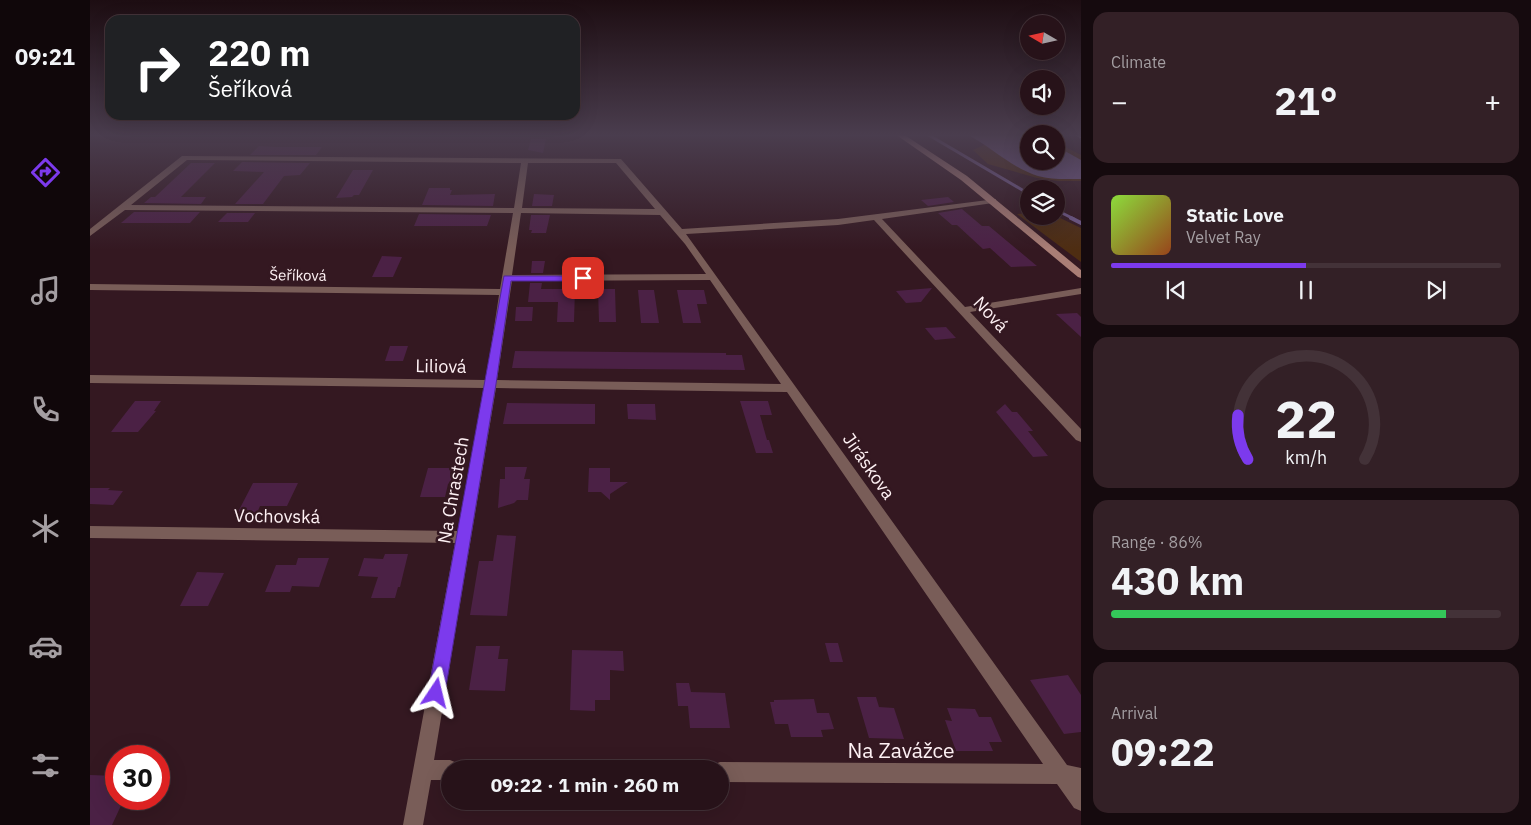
<!DOCTYPE html>
<meta charset="utf-8">
<style>
body{margin:0;font-family:"IBM Plex Sans",sans-serif;background:#332026;color:#f1f3f6;height:100vh;display:flex;flex-direction:column;font-size:19px;white-space:nowrap}
*{box-sizing:border-box;margin:0}
p{font-size:16px;color:#a49ea2}
.icon{flex:none;width:28px;height:28px;fill:none;stroke:currentColor;stroke-width:2;stroke-linecap:round;stroke-linejoin:round}
.map{position:relative;flex:1;overflow:hidden}
.side{display:flex;flex-direction:column;gap:12px;padding:12px;background:#150a0e;width:450px}
.side>*{flex:none}
.guide{position:absolute;left:15px;top:15px;width:475px;height:105px;border-radius:15px;box-shadow:0 5px 20px #0002,0 0 0 1px #433238;background:#202124;color:#fff;overflow:hidden}
.needle{width:32px;rotate:279deg}
.fabs{position:absolute;left:930px;top:15px;display:grid;gap:10px}
.fabs a{display:grid;place-items:center;width:45px;height:45px;border-radius:50%;background:#271219;box-shadow:0 5px 20px #0002,0 0 0 1px #433238;font-size:25px}
.speed{position:absolute;left:15px;top:745px;display:flex;gap:10px;font-size:25px;font-weight:700;text-align:center}
.speed>*{display:grid;place-content:center;width:65px;height:65px;border-radius:50%;background:#271219;box-shadow:0 5px 20px #0002,0 0 0 1px #433238;line-height:1}
.speed .limit{border:8px solid #d22;background:#fff;color:#111}
.pin{position:absolute;display:grid;place-items:center;width:42px;height:42px;color:#fff;margin:-21px;border-radius:10px;box-shadow:0 2px 8px #0006}
.me{position:absolute;width:55px;margin:-28px;rotate:10deg;stroke-linejoin:round;filter:drop-shadow(0 0 4px #0008)}
.turn{display:flex;align-items:center;gap:18px;height:105px;padding:0 20px;font-size:22px}
.turn .icon{width:65px;height:65px;stroke-width:2.5}
.turn b{display:block;font-size:35px;line-height:42px}
.big{font-size:38px;font-weight:800;line-height:1.1}
.side .widget{flex:1;display:flex;flex-direction:column;justify-content:center;gap:8px;min-width:0;padding:0 18px;border-radius:15px;background:#332026}
.side .dial{align-items:center;gap:0}
.dial svg{height:130px;overflow:visible;fill:none;stroke:#433238;stroke-width:7;stroke-linecap:round;text-anchor:middle}
.dial text{fill:#f1f3f6;stroke:none}
.song{display:flex;align-items:center;gap:15px}
.cover{width:60px;height:60px;border-radius:8px;background:linear-gradient(135deg,hsl(90 70% 55%),hsl(20 70% 35%))}
.played{height:5px;border-radius:2px;background:linear-gradient(90deg,#7c3aed 50%,#433238 50%)}
.keys{display:flex;justify-content:space-around;direction:ltr}
.heat{display:flex;justify-content:space-between;align-items:center;font-size:28px;direction:ltr}
.charge{height:8px;border-radius:4px;background:linear-gradient(90deg,#34c759 86%,#433238 0)}
.trip{position:absolute;left:351px;top:760px;width:288px;height:50px;border-radius:25px;background:#271219;box-shadow:0 5px 20px #0002,0 0 0 1px #433238;font-weight:800;line-height:50px;text-align:center}
main{display:flex;flex:1;min-height:0}
.tab-bar{display:flex;flex-direction:column;width:90px;justify-content:space-around;align-items:center;background:#10070a;color:#a49ea2}
.tab-bar .icon{width:35px;height:35px}
.tab-bar .on{color:#7c3aed}
.tab-bar b{font-size:22px;color:#f1f3f6}
.map>svg:first-child{display:block}
.green{fill:#4e2d12}
.water{fill:#745d90}
.lines{fill:none;stroke-linecap:round;stroke-linejoin:round}
.stream-far1{stroke:#745d90;stroke-width:3}
.stream{stroke:#745d90;stroke-width:4}
.building{fill:#4b2145}
.minor{fill:#795d58;fill-rule:evenodd}
.secondary{fill:#aa7e76;fill-rule:evenodd}
.rail-casing{stroke:#ccbbc0;stroke-width:4}
.rail{stroke:#341821;stroke-width:2.5;stroke-dasharray:7;stroke-linecap:butt}
.route{fill:#7c3aed;stroke:#51269a}
.labels{text-anchor:middle;dominant-baseline:central;stroke-width:5;stroke-linejoin:round;paint-order:stroke}
.far-street-label{font-size:15px;fill:#fef1f4;stroke:#341821}
.street-label{font-size:18px;fill:#fef1f4;stroke:#341821}
.near-street-label{font-size:21px;fill:#fef1f4;stroke:#341821}
</style>
<main>
<nav class="tab-bar">
<b>09:21</b>
<svg class="icon on" aria-label="directions" viewBox="0 0 24 24"><path d="M12 3l9 9-9 9-9-9zM9 14v-3h6M13 9l2 2-2 2"/></svg>
<svg class="icon" aria-label="music" viewBox="0 0 24 24"><path d="M9 18V5l10-2v13"/><circle cx="6" cy="18" r="3"/><circle cx="16" cy="16" r="3"/></svg>
<svg class="icon" aria-label="phone" viewBox="0 0 24 24"><path d="M5 4h4l2 5-3 2q2 4 5 5l2-3 5 2v4C11 20 4 13 5 4z"/></svg>
<svg class="icon" aria-label="climate" viewBox="0 0 24 24"><path d="M12 3v18M4 7l16 10M4 17L20 7"/></svg>
<svg class="icon" aria-label="car" viewBox="0 0 24 24"><path d="M5 17H2v-5l4-1 3-4h7l3 4 3 1v5h-3M9 17h6M6 11h13"/><circle cx="7" cy="17" r="2"/><circle cx="17" cy="17" r="2"/></svg>
<svg class="icon" aria-label="filters" viewBox="0 0 24 24"><path d="M4 7h16M4 17h16"/><circle cx="9" cy="7" r="2"/><circle cx="15" cy="17" r="2"/></svg>
</nav>
<div class="map">
<svg width="991" height="825" viewBox="0 0 991 825">
<rect width="100%" height="100%" fill="#341821"/>
<g class="green">
<polygon points="939,134 939,161 966,161 966,142 991,155 991,181 968,181 947,178 898,164 883,150 896,144"/>
<polygon points="939,213 939,216 966,216 991,228 991,262 927,214"/>
</g>
<path class="water" d="M876,134h63v27h27v-15l25,14v19c-14,0 -30,1 -43,-3 -27,-8 -47,-30 -72,-42z"/>
<g class="lines">
<g class="stream-far1">
<polyline points="837,134 939,194"/>
<polyline points="966,210 984,219"/>
</g>
<polyline class="stream" points="981,218 991,223"/>
</g>
<g class="building">
<polygon points="441,139 456,139 453,153 438,150"/>
<polygon points="169,146 186,147 232,147 226,155 160,155"/>
<polygon points="152,162 220,163 210,175 194,176 173,204 145,204 174,172 143,171"/>
<polygon points="101,163 125,163 91,197 116,197 111,204 54,203 61,197 65,197"/>
<polygon points="263,170 283,170 269,195 264,195 262,197 246,198"/>
<polygon points="339,188 360,188 360,190 362,190 360,195 405,194 403,206 332,205"/>
<polygon points="444,194 464,195 462,206 442,206"/>
<polygon points="858,197 864,202 838,206 831,200"/>
<polygon points="872,209 892,226 899,226 947,266 921,267 900,248 893,249 867,225 862,225 848,213"/>
<polygon points="44,212 110,212 100,223 31,223"/>
<polygon points="137,213 165,213 158,222 128,222"/>
<polygon points="329,214 401,215 397,226 324,226"/>
<polygon points="441,215 460,215 456,233 441,233 442,230 439,230"/>
<polygon points="292,256 312,257 303,277 282,277"/>
<polygon points="442,261 455,261 453,273 441,273"/>
<polygon points="440,283 452,283 451,289 485,289 484,322 467,322 468,302 438,302"/>
<polygon points="842,288 831,302 816,303 806,291"/>
<polygon points="508,289 525,289 526,322 509,322"/>
<polygon points="548,290 564,290 569,323 551,323"/>
<polygon points="587,290 614,290 617,304 607,304 611,323 593,323"/>
<polygon points="426,307 443,307 442,321 425,321"/>
<polygon points="987,313 991,317 991,337 966,314"/>
<polygon points="856,327 866,338 845,340 835,328"/>
<polygon points="300,346 318,346 313,361 295,361"/>
<polygon points="425,351 636,353 636,355 652,355 655,370 422,368"/>
<polygon points="45,401 71,401 64,411 66,411 48,432 21,432"/>
<polygon points="650,401 678,401 682,415 670,415 677,440 679,440 683,453 666,453"/>
<polygon points="417,403 505,404 505,424 413,424"/>
<polygon points="537,404 565,404 566,420 538,419"/>
<polygon points="915,404 922,412 927,412 943,431 938,431 958,456 943,457 906,412"/>
<polygon points="415,467 437,467 434,479 440,479 438,500 427,500 424,503 408,508 410,479 415,479"/>
<polygon points="338,468 361,468 360,474 366,479 358,484 355,497 330,497"/>
<polygon points="499,468 520,468 520,482 538,482 520,494 520,500 511,492 498,492"/>
<polygon points="163,483 208,483 197,506 170,506 167,513 148,512"/>
<polygon points="0,488 20,488 18,490 33,491 23,505 0,504"/>
<polygon points="407,535 426,536 417,616 380,615 389,561 403,561"/>
<polygon points="295,554 318,554 310,587 308,587 305,598 281,598 288,577 268,576 274,558 293,559"/>
<polygon points="208,558 239,558 229,587 202,586 200,592 175,592 186,565 206,565"/>
<polygon points="107,572 134,573 118,606 90,606"/>
<polygon points="735,643 748,643 753,662 740,662"/>
<polygon points="386,646 410,646 408,659 418,659 415,691 379,690"/>
<polygon points="482,650 533,651 534,671 520,670 520,700 505,700 505,711 480,710"/>
<polygon points="978,675 991,695 991,732 974,734 940,680"/>
<polygon points="586,683 599,683 601,692 635,693 640,728 600,728 598,706 588,706"/>
<polygon points="767,697 786,697 789,707 804,708 814,739 779,738"/>
<polygon points="724,699 727,713 739,713 744,729 731,730 733,737 701,737 698,724 685,724 680,702 684,702 684,700"/>
<polygon points="857,708 885,709 889,717 901,717 912,742 899,742 903,751 866,751 855,720 862,721"/>
<polygon points="0,775 26,776 26,799 34,799 22,825 0,825"/>
</g>
<g class="lines">
<path class="minor" d="M92,156l436,3h3l61,70 156,-10 158,-20v4h-3l-111,16 83,88 116,-19v6l-111,18 111,117v13l-5,-2 -202,-220 -36,5 -152,9 381,531 14,3v43l-7,-3 -17,-24 -337,-2v-13h-9l2,-4 7,-3 323,2 -256,-372 -291,-4 -62,372h16l7,3 2,6h-9v11h-19l-8,45h-20l52,-282 -365,-5v-12l368,5 26,-143 -394,-5v-8l396,5 13,-85 -409,-5v-6l410,5 13,-76 -388,-3 -35,26v-7zM97,160l334,3 -7,45 -383,-3zM438,163h88l39,46 -133,-1zM431,213l139,2 25,29 21,30 -194,1zM620,280l71,104 -284,-4 15,-99z"/>
<polygon class="secondary" points="805,134 813,134 877,176 991,270 991,278 988,277 871,180"/>
<defs>
<polyline id="rail" points="987,134 991,136"/>
</defs>
<use href="#rail" class="rail-casing"/>
<use href="#rail" class="rail"/>
</g>
<linearGradient id="sky" x2="0" y2="1"><stop stop-color="#1d0d12"/><stop offset="0.54" stop-color="#4a3d4e"/><stop offset="1" stop-color="#4a3d4e" stop-opacity="0"/></linearGradient>
<rect width="991" height="250" fill="url(#sky)"/>
<polygon class="route" points="414,276 493,276 497,278 493,281 421,281 406,384 355,693 352,698 346,701 341,698 338,693"/>
<g class="labels">
<g class="far-street-label">
<text transform="translate(208 275) rotate(1)">Šeříková</text>
</g>
<g class="street-label">
<text transform="translate(901 314) rotate(47)">Nová</text>
<text transform="translate(351 366) rotate(1)">Liliová</text>
<text transform="translate(779 466) rotate(55)">Jiráskova</text>
<text transform="translate(363 490) rotate(-80)">Na Chrastech</text>
<text transform="translate(187 516) rotate(1)">Vochovská</text>
</g>
<g class="near-street-label">
<text x="811" y="750">Na Zavážce</text>
</g>
</g>
</svg>
<div class="fabs">
<a><svg class="needle" viewBox="-14 -14 28 28"><path d="M0-13l5 13h-10z" fill="#e53935"/><path d="M0 13l5-13h-10z" fill="#a49ea2"/></svg></a>
<a><svg class="icon" aria-label="sound" viewBox="0 0 24 24"><path d="M4 9h4l5-4v14l-5-4H4zM17 9q2 3 0 6"/></svg></a>
<a><svg class="icon" aria-label="search" viewBox="0 0 24 24"><circle cx="10" cy="10" r="6"/><path d="M15 15l6 6"/></svg></a>
<a><svg class="icon" aria-label="layers" viewBox="0 0 24 24"><path d="M12 4l9 5-9 5-9-5zM3 14l9 5 9-5"/></svg></a>
</div>
<div class="speed"><div class="limit">30</div></div>
<div class="pin" style="left:493px;top:278px;background:#d93025"><svg class="icon" aria-label="arrive" viewBox="0 0 24 24"><path d="M6 21V4h12l-3 4 3 4H6"/></svg></div>
<svg class="me" style="left:346px;top:693px" viewBox="-20 -20 40 40"><path d="M0-17L14 15 0 8-14 15z" fill="#7c3aed" stroke="#fff" stroke-width="4"/></svg>
<div class="trip">09:22 · 1 min · 260 m</div>
<div class="guide">
<div class="turn"><svg class="icon" aria-label="right" viewBox="0 0 24 24"><path d="M7 20v-9h11M14 6l5 5-5 5"/></svg><div><b>220 m</b>Šeříková</div></div>
</div>
</div>
<section class="side">
<div class="widget"><p>Climate</p>
<div class="heat"><a>−</a><b class="big">21°</b><a>+</a></div>
</div>
<div class="widget">
<div class="song"><i class="cover"></i><div><b>Static Love</b><p>Velvet Ray</p></div></div>
<div class="played"></div>
<div class="keys"><svg class="icon" aria-label="previous" viewBox="0 0 24 24"><path d="M18 5L8 12l10 7zM5 5v14"/></svg><svg class="icon" aria-label="pause" viewBox="0 0 24 24"><path d="M8 5v14M16 5v14"/></svg><svg class="icon" aria-label="next" viewBox="0 0 24 24"><path d="M6 5l10 7-10 7zM19 5v14"/></svg></div>
</div>
<div class="widget dial"><svg viewBox="0 0 100 80">
<path d="M14 69A42 42 0 1 1 86 69"/>
<path d="M14 69A42 42 0 0 1 8 42" stroke="#7c3aed"/>
<text x="50" y="56" font-size="32" font-weight="700">22</text>
<text x="50" y="72" font-size="11">km/h</text>
</svg></div>
<div class="widget"><p>Range · 86%</p><b class="big">430 km</b><div class="charge"></div></div>
<div class="widget"><p>Arrival</p><b class="big">09:22</b></div>
</section>
</main>
